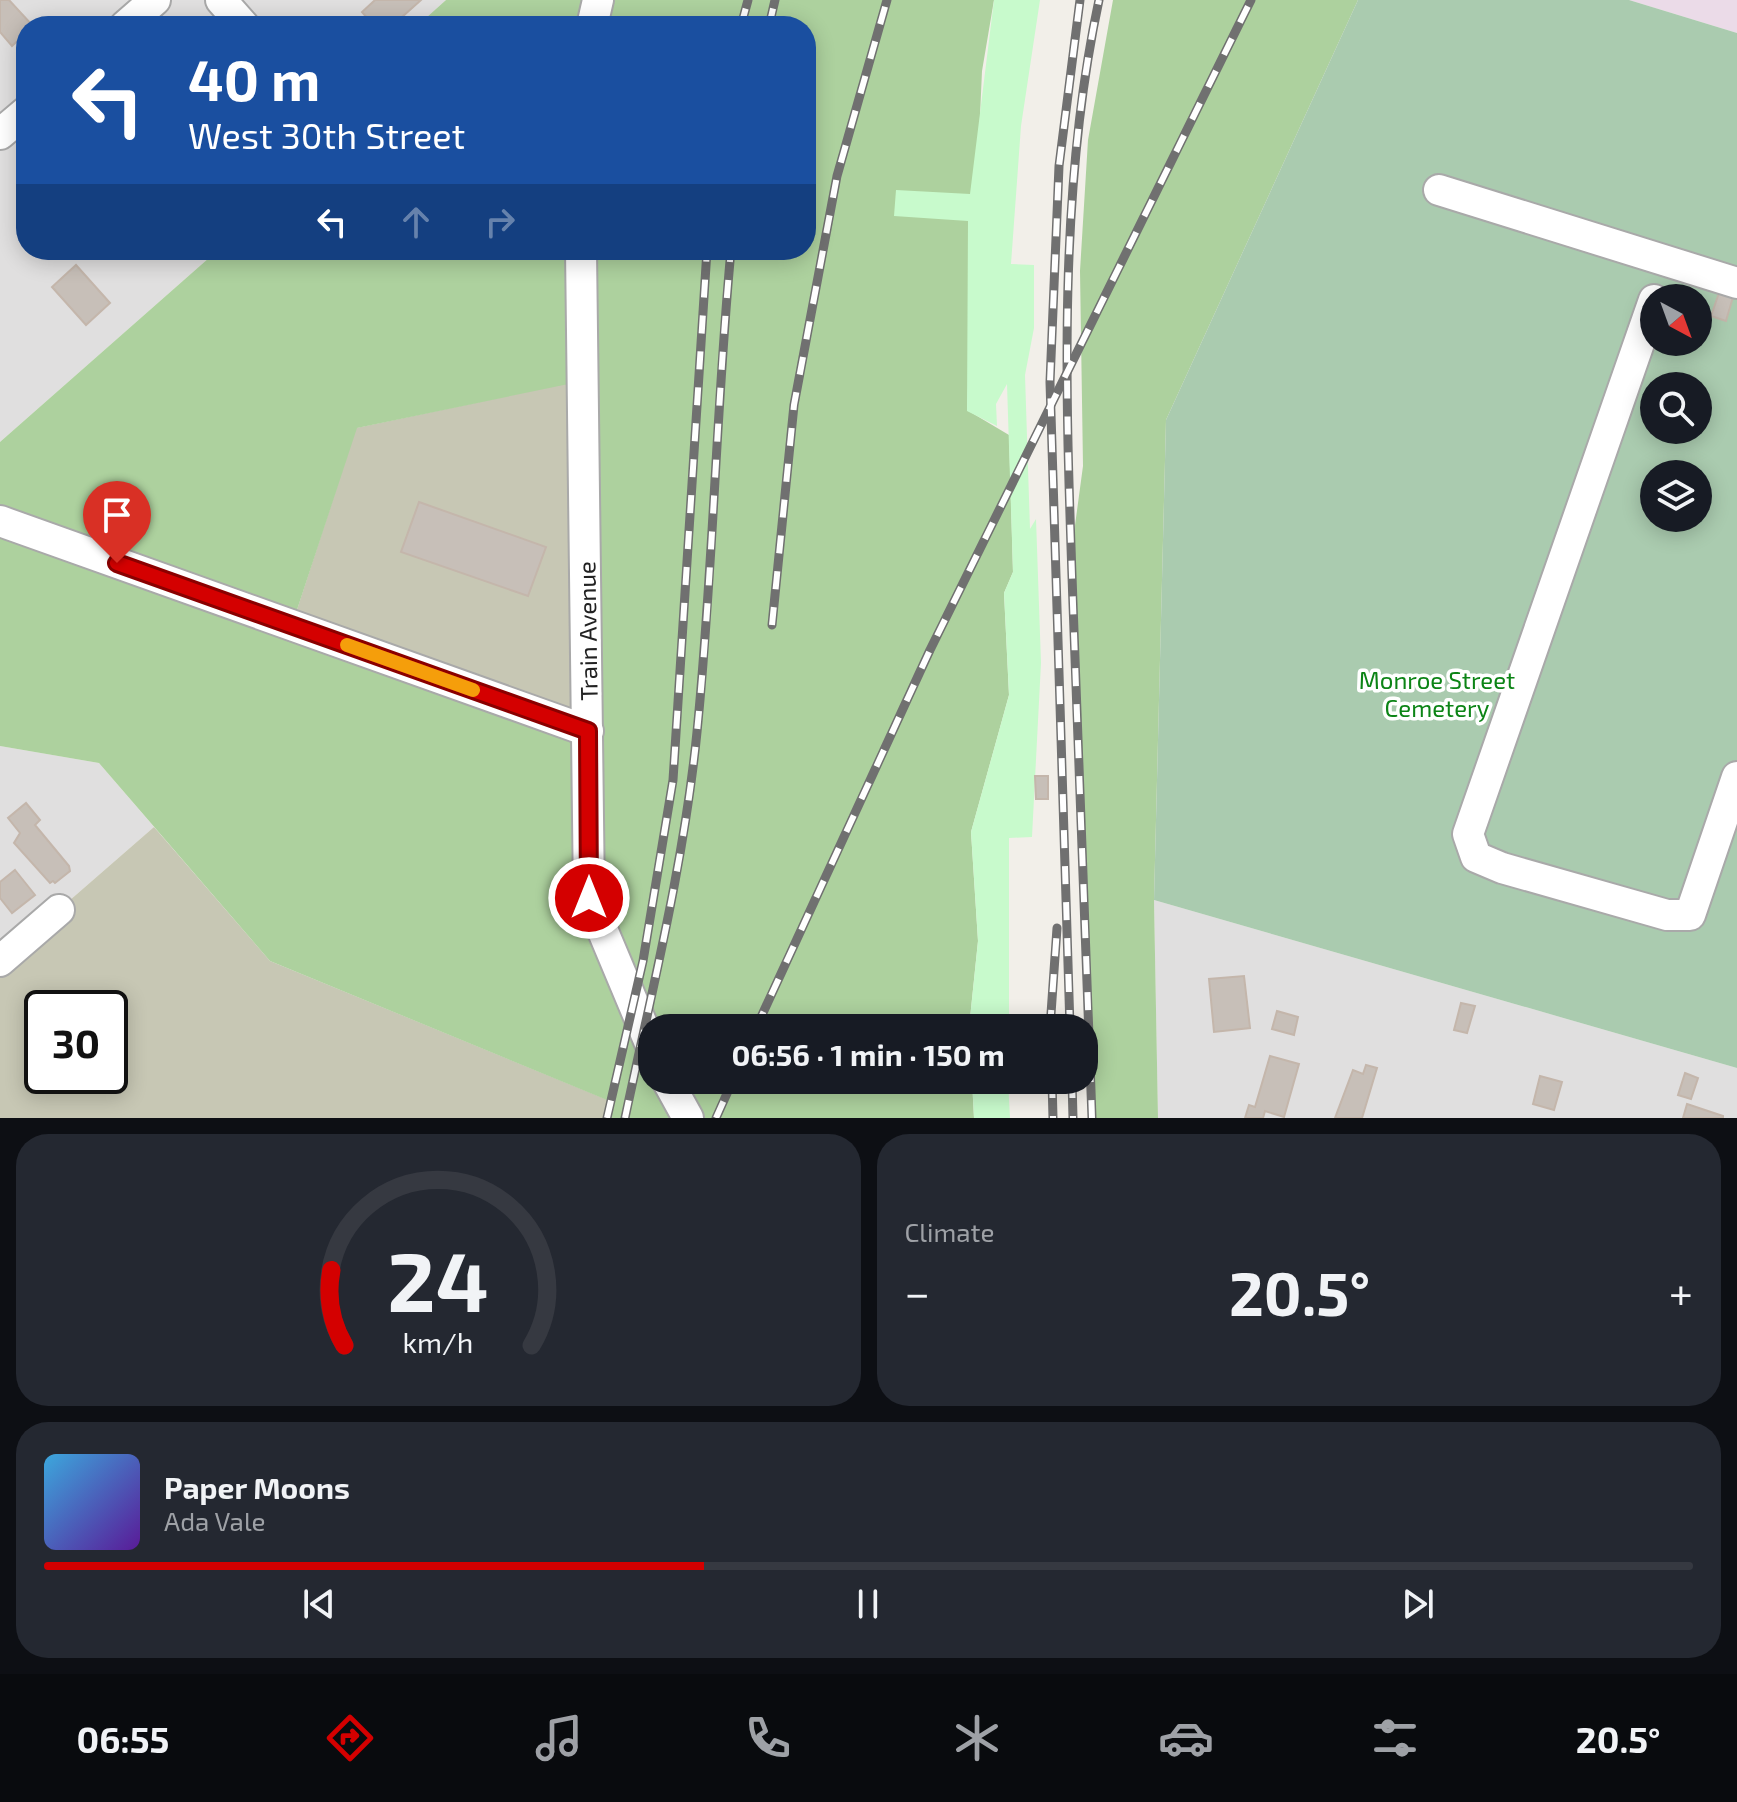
<!DOCTYPE html>
<meta charset="utf-8">
<style>
body{margin:0;font-family:"Exo 2",sans-serif;background:#242831;color:#f1f3f6;height:100vh;display:flex;flex-direction:column;font-size:30px;white-space:nowrap}
*{box-sizing:border-box;margin:0}
p{font-size:26px;color:#9ea1a6}
.icon{flex:none;width:44px;height:44px;fill:none;stroke:currentColor;stroke-width:2;stroke-linecap:round;stroke-linejoin:round}
.map{position:relative;height:1118px;overflow:hidden}
.sheet{display:flex;flex-direction:column;gap:16px;padding:16px;background:#0d0f14;flex:1}
.sheet>*{flex:none}
.top-card{position:absolute;left:16px;top:16px;width:800px;height:244px;border-radius:32px;box-shadow:0 4px 20px #0003;background:#1a4fa0;color:#fff;overflow:hidden}
.needle{width:52px;rotate:139deg}
.fabs{position:absolute;left:1640px;top:284px;display:grid;gap:16px}
.fabs a{display:grid;place-items:center;width:72px;height:72px;border-radius:50%;background:#171b24;box-shadow:0 4px 20px #0003;font-size:40px}
.speed{position:absolute;left:24px;top:990px;display:flex;gap:16px;font-size:40px;font-weight:700;text-align:center}
.speed>*{display:grid;place-content:center;width:104px;height:104px;border-radius:50%;background:#171b24;box-shadow:0 4px 20px #0003;line-height:1}
.speed .limit{border:4px solid #111;border-radius:12px;background:#fff;color:#111}
.pin{position:absolute;display:grid;place-items:center;width:68px;height:68px;color:#fff;margin:-82px -34px;border-radius:50% 50% 50% 0;rotate:-45deg;box-shadow:0 0 8px #0007}
.pin .icon{rotate:45deg}
.me{position:absolute;width:88px;margin:-44px;rotate:0deg;stroke-linejoin:round;filter:drop-shadow(0 0 6px #0008)}
.turn{display:flex;align-items:center;gap:28px;height:168px;padding:0 40px;font-size:36px}
.turn .icon{width:104px;height:104px;stroke-width:2.5}
.turn b{display:block;font-size:56px;line-height:68px}
.lanes{display:flex;align-items:center;height:76px;padding:0 40px;background:#0003;justify-content:center;gap:40px;direction:ltr}
.lanes .off{opacity:.35}
.big{font-size:60px;font-weight:700;line-height:1.1}
.sheet .card{flex:1;display:flex;flex-direction:column;justify-content:center;gap:12px;min-width:0;padding:0 28px;border-radius:32px;background:#242831}
.sheet .dial{align-items:center;gap:0}
.dial svg{height:208px;overflow:visible;fill:none;stroke:#363941;stroke-width:7;stroke-linecap:round;text-anchor:middle}
.dial text{fill:#f1f3f6;stroke:none}
.song{display:flex;align-items:center;gap:24px}
.cover{width:96px;height:96px;border-radius:12px;background:linear-gradient(135deg,hsl(200 70% 55%),hsl(270 70% 35%))}
.played{height:8px;border-radius:4px;background:linear-gradient(90deg,#d40000 40%,#363941 40%)}
.keys{display:flex;justify-content:space-around;direction:ltr}
.heat{display:flex;justify-content:space-between;align-items:center;font-size:44px;direction:ltr}
.sheet .tiles{flex:1;display:grid;gap:16px;grid-template-columns:1fr 1fr}
.card:last-child{grid-column:span 2}
.trip{position:absolute;left:638px;top:1014px;width:460px;height:80px;border-radius:32px;background:#171b24;box-shadow:0 4px 20px #0003;font-weight:700;line-height:80px;text-align:center}
.menu{display:flex;height:128px;justify-content:space-around;align-items:center;background:#090b0e;color:#9ea1a6}
.menu .icon{width:56px;height:56px}
.menu .current{color:#d40000}
.menu b{font-size:36px;color:#f1f3f6}
.map>svg:first-child{display:block}
.residential{fill:#e0dfdf}
.industrial{fill:#ebdbe8}
.construction{fill:#c7c7b4;fill-rule:evenodd}
.forest{fill:#add19e;fill-rule:evenodd}
.cemetery{fill:#aacbaf;fill-rule:evenodd}
.park{fill:#c8facc}
.building{fill:#c7bfb8;stroke:#c4b6ab;stroke-width:2}
.lines{fill:none;stroke-linecap:round;stroke-linejoin:round}
.minor-casing{stroke:#a9a9a9;stroke-width:34}
.minor{stroke:#fff;stroke-width:30}
.rail-casing{stroke:#707070;stroke-width:9}
.rail{stroke:#fff;stroke-width:6;stroke-dasharray:18;stroke-linecap:butt}
.route-casing{stroke:#8a0000;stroke-width:20}
.route{stroke:#d40000;stroke-width:14}
.slow{stroke:#f59e0b;stroke-width:14}
.labels{text-anchor:middle;dominant-baseline:central;stroke-width:7;stroke-linejoin:round;paint-order:stroke}
.street-label{font-size:24px;fill:#222;stroke:#fff}
.park-label{font-size:24px;fill:#0c8416;stroke:#fff}
</style>
<div class="map">
<svg width="1737" height="1118" viewBox="0 0 1737 1118">
<rect width="100%" height="100%" fill="#f2efe9"/>
<g class="residential">
<polygon points="0,0 446,0 417,26 26,26 26,250 218,250 0,442"/>
<polygon points="0,746 99,763 154,827 0,961"/>
<polygon points="1154,900 1737,1068 1737,1118 1158,1118"/>
</g>
<polygon class="industrial" points="1629,0 1737,0 1737,33"/>
<g class="construction">
<polygon points="583,380 588,731 292,625 356,428"/>
<path d="M154,827l116,134 338,139 -5,18h-603v-157zM42,1008h68v68h-68z"/>
</g>
<g class="forest">
<path d="M446,0h548l-12,71 -15,339 42,25 4,137 -9,21 5,102 -38,137 7,109 -9,87h-317v52h320l2,38h-371l4,-18 -337,-139 -171,-198 -99,-17v-304l218,-192h588v-224h-389zM583,381l5,349 -296,-105 65,-197z"/>
<polygon points="1113,0 1358,0 1166,420 1154,900 1158,1118 1092,1118 1071,555 1083,466 1080,271 1088,140"/>
</g>
<path class="cemetery" d="M1358,0h271l108,33v1035l-583,-168 12,-480zM1654,298h44v44h-44zM1654,386h44v44h-44zM1654,474h44v44h-44z"/>
<g class="park">
<polygon points="994,0 1040,0 1021,126 1011,264 1034,265 1034,328 1025,375 1030,529 1036,519 1041,663 1032,837 1009,838 1009,1028 969,1028 978,941 971,832 1009,695 1004,593 1013,572 1007,384 996,404 997,426 967,411 968,221 894,216 896,190 970,194"/>
<polygon points="972,1080 1008,1080 1010,1118 974,1118"/>
</g>
<g class="building">
<polygon points="0,0 9,0 33,26 26,26 26,33 12,46 0,32"/>
<polygon points="375,0 421,0 392,26 374,26 362,12"/>
<polygon points="76,265 110,303 86,325 52,287"/>
<polygon points="1719,293 1733,297 1726,321 1711,316"/>
<polygon points="419,502 546,547 528,596 401,552"/>
<polygon points="1035,776 1048,776 1048,799 1036,799"/>
<polygon points="26,803 40,820 35,825 69,866 70,871 55,883 53,881 50,883 14,843 20,833 8,818"/>
<polygon points="15,870 35,895 12,913 0,898 0,882"/>
<polygon points="1244,976 1250,1028 1214,1032 1209,979"/>
<polygon points="1461,1003 1475,1006 1467,1033 1454,1030"/>
<polygon points="1277,1011 1298,1017 1294,1035 1272,1029"/>
<polygon points="1270,1056 1299,1064 1284,1117 1265,1111 1263,1118 1245,1118 1249,1105 1255,1107"/>
<polygon points="1366,1065 1377,1068 1362,1118 1335,1118 1353,1070 1363,1074"/>
<polygon points="1685,1073 1698,1078 1691,1099 1678,1095"/>
<polygon points="1540,1076 1562,1082 1554,1110 1533,1104"/>
<polygon points="1687,1104 1723,1116 1723,1118 1683,1118"/>
</g>
<g class="lines">
<defs>
<g id="minor">
<polyline points="221,0 244,26"/>
<polyline points="125,26 155,0"/>
<polyline points="592,26 598,0"/>
<polyline points="0,134 26,112"/>
<polyline points="1439,190 1737,283"/>
<polyline points="581,250 589,898 652,1048"/>
<polyline points="1654,300 1468,834 1476,857 1502,868 1667,915 1690,915 1737,777"/>
<polyline points="0,521 588,731"/>
<polyline points="0,961 59,910"/>
<polyline points="667,1080 688,1118"/>
</g>
</defs>
<use href="#minor" class="minor-casing"/>
<use href="#minor" class="minor"/>
<defs>
<g id="rail">
<polyline points="741,26 748,0"/>
<polyline points="769,26 775,0"/>
<polyline points="772,625 794,405 837,176 887,0"/>
<polyline points="756,1028 930,650 1251,0"/>
<polyline points="1050,1028 1057,928"/>
<polyline points="1070,1028 1050,382 1059,166 1080,0"/>
<polyline points="1052,1080 1053,1118"/>
<polyline points="1072,1080 1073,1118"/>
<polyline points="607,1118 643,961 673,780 707,250"/>
<path d="M625,1118c27,-128 59,-255 72,-386 16,-160 19,-322 34,-482"/>
<polyline points="716,1118 733,1080"/>
<path d="M1092,1118c-6,-171 -13,-343 -19,-514 -7,-200 -16,-408 26,-604"/>
</g>
</defs>
<use href="#rail" class="rail-casing"/>
<use href="#rail" class="rail"/>
</g>
<g class="lines">
<defs>
<polyline id="route" points="117,563 588,731 589,898"/>
</defs>
<use href="#route" class="route-casing"/>
<use href="#route" class="route"/>
<polyline class="slow" points="347,645 473,690"/>
</g>
<g class="labels">
<g class="street-label">
<text transform="translate(587 631) rotate(-91)">Train Avenue</text>
</g>
<g class="park-label">
<text x="1437" y="679">Monroe Street<tspan x="1437" dy="28">Cemetery</tspan></text>
</g>
</g>
</svg>
<div class="fabs">
<a><svg class="needle" viewBox="-14 -14 28 28"><path d="M0-13l5 13h-10z" fill="#e53935"/><path d="M0 13l5-13h-10z" fill="#9ea1a6"/></svg></a>
<a><svg class="icon" aria-label="search" viewBox="0 0 24 24"><circle cx="10" cy="10" r="6"/><path d="M15 15l6 6"/></svg></a>
<a><svg class="icon" aria-label="layers" viewBox="0 0 24 24"><path d="M12 4l9 5-9 5-9-5zM3 14l9 5 9-5"/></svg></a>
</div>
<div class="speed"><div class="limit">30</div></div>
<div class="pin" style="left:117px;top:563px;background:#d93025"><svg class="icon" aria-label="arrive" viewBox="0 0 24 24"><path d="M6 21V4h12l-3 4 3 4H6"/></svg></div>
<svg class="me" style="left:589px;top:898px" viewBox="-20 -20 40 40"><circle r="17" fill="#d40000" stroke="#fff" stroke-width="3"/><path d="M0-11L8 9 0 5-8 9z" fill="#fff"/></svg>
<div class="trip">06:56 · 1 min · 150 m</div>
<div class="top-card">
<div class="turn"><svg class="icon" aria-label="left" viewBox="0 0 24 24"><path d="M17 20v-9H6M10 6l-5 5 5 5"/></svg><div><b>40 m</b>West 30th Street</div></div>
<div class="lanes"><svg class="icon" aria-label="left" viewBox="0 0 24 24"><path d="M17 20v-9H6M10 6l-5 5 5 5"/></svg><svg class="icon off" aria-label="ahead" viewBox="0 0 24 24"><path d="M12 20V5M6 11l6-6 6 6"/></svg><svg class="icon off" aria-label="right" viewBox="0 0 24 24"><path d="M7 20v-9h11M14 6l5 5-5 5"/></svg></div>
</div>
</div>
<section class="sheet">
<div class="tiles">
<div class="card dial"><svg viewBox="0 0 100 80">
<path d="M14 69A42 42 0 1 1 86 69"/>
<path d="M14 69A42 42 0 0 1 9 40" stroke="#d40000"/>
<text x="50" y="56" font-size="32" font-weight="700">24</text>
<text x="50" y="72" font-size="11">km/h</text>
</svg></div>
<div class="card"><p>Climate</p>
<div class="heat"><a>−</a><b class="big">20.5°</b><a>+</a></div>
</div>
<div class="card">
<div class="song"><i class="cover"></i><div><b>Paper Moons</b><p>Ada Vale</p></div></div>
<div class="played"></div>
<div class="keys"><svg class="icon" aria-label="previous" viewBox="0 0 24 24"><path d="M18 5L8 12l10 7zM5 5v14"/></svg><svg class="icon" aria-label="pause" viewBox="0 0 24 24"><path d="M8 5v14M16 5v14"/></svg><svg class="icon" aria-label="next" viewBox="0 0 24 24"><path d="M6 5l10 7-10 7zM19 5v14"/></svg></div>
</div>
</div>
</section>
<nav class="menu">
<b>06:55</b>
<svg class="icon current" aria-label="directions" viewBox="0 0 24 24"><path d="M12 3l9 9-9 9-9-9zM9 14v-3h6M13 9l2 2-2 2"/></svg>
<svg class="icon" aria-label="music" viewBox="0 0 24 24"><path d="M9 18V5l10-2v13"/><circle cx="6" cy="18" r="3"/><circle cx="16" cy="16" r="3"/></svg>
<svg class="icon" aria-label="phone" viewBox="0 0 24 24"><path d="M5 4h4l2 5-3 2q2 4 5 5l2-3 5 2v4C11 20 4 13 5 4z"/></svg>
<svg class="icon" aria-label="climate" viewBox="0 0 24 24"><path d="M12 3v18M4 7l16 10M4 17L20 7"/></svg>
<svg class="icon" aria-label="car" viewBox="0 0 24 24"><path d="M5 17H2v-5l4-1 3-4h7l3 4 3 1v5h-3M9 17h6M6 11h13"/><circle cx="7" cy="17" r="2"/><circle cx="17" cy="17" r="2"/></svg>
<svg class="icon" aria-label="filters" viewBox="0 0 24 24"><path d="M4 7h16M4 17h16"/><circle cx="9" cy="7" r="2"/><circle cx="15" cy="17" r="2"/></svg>
<b>20.5°</b>
</nav>
